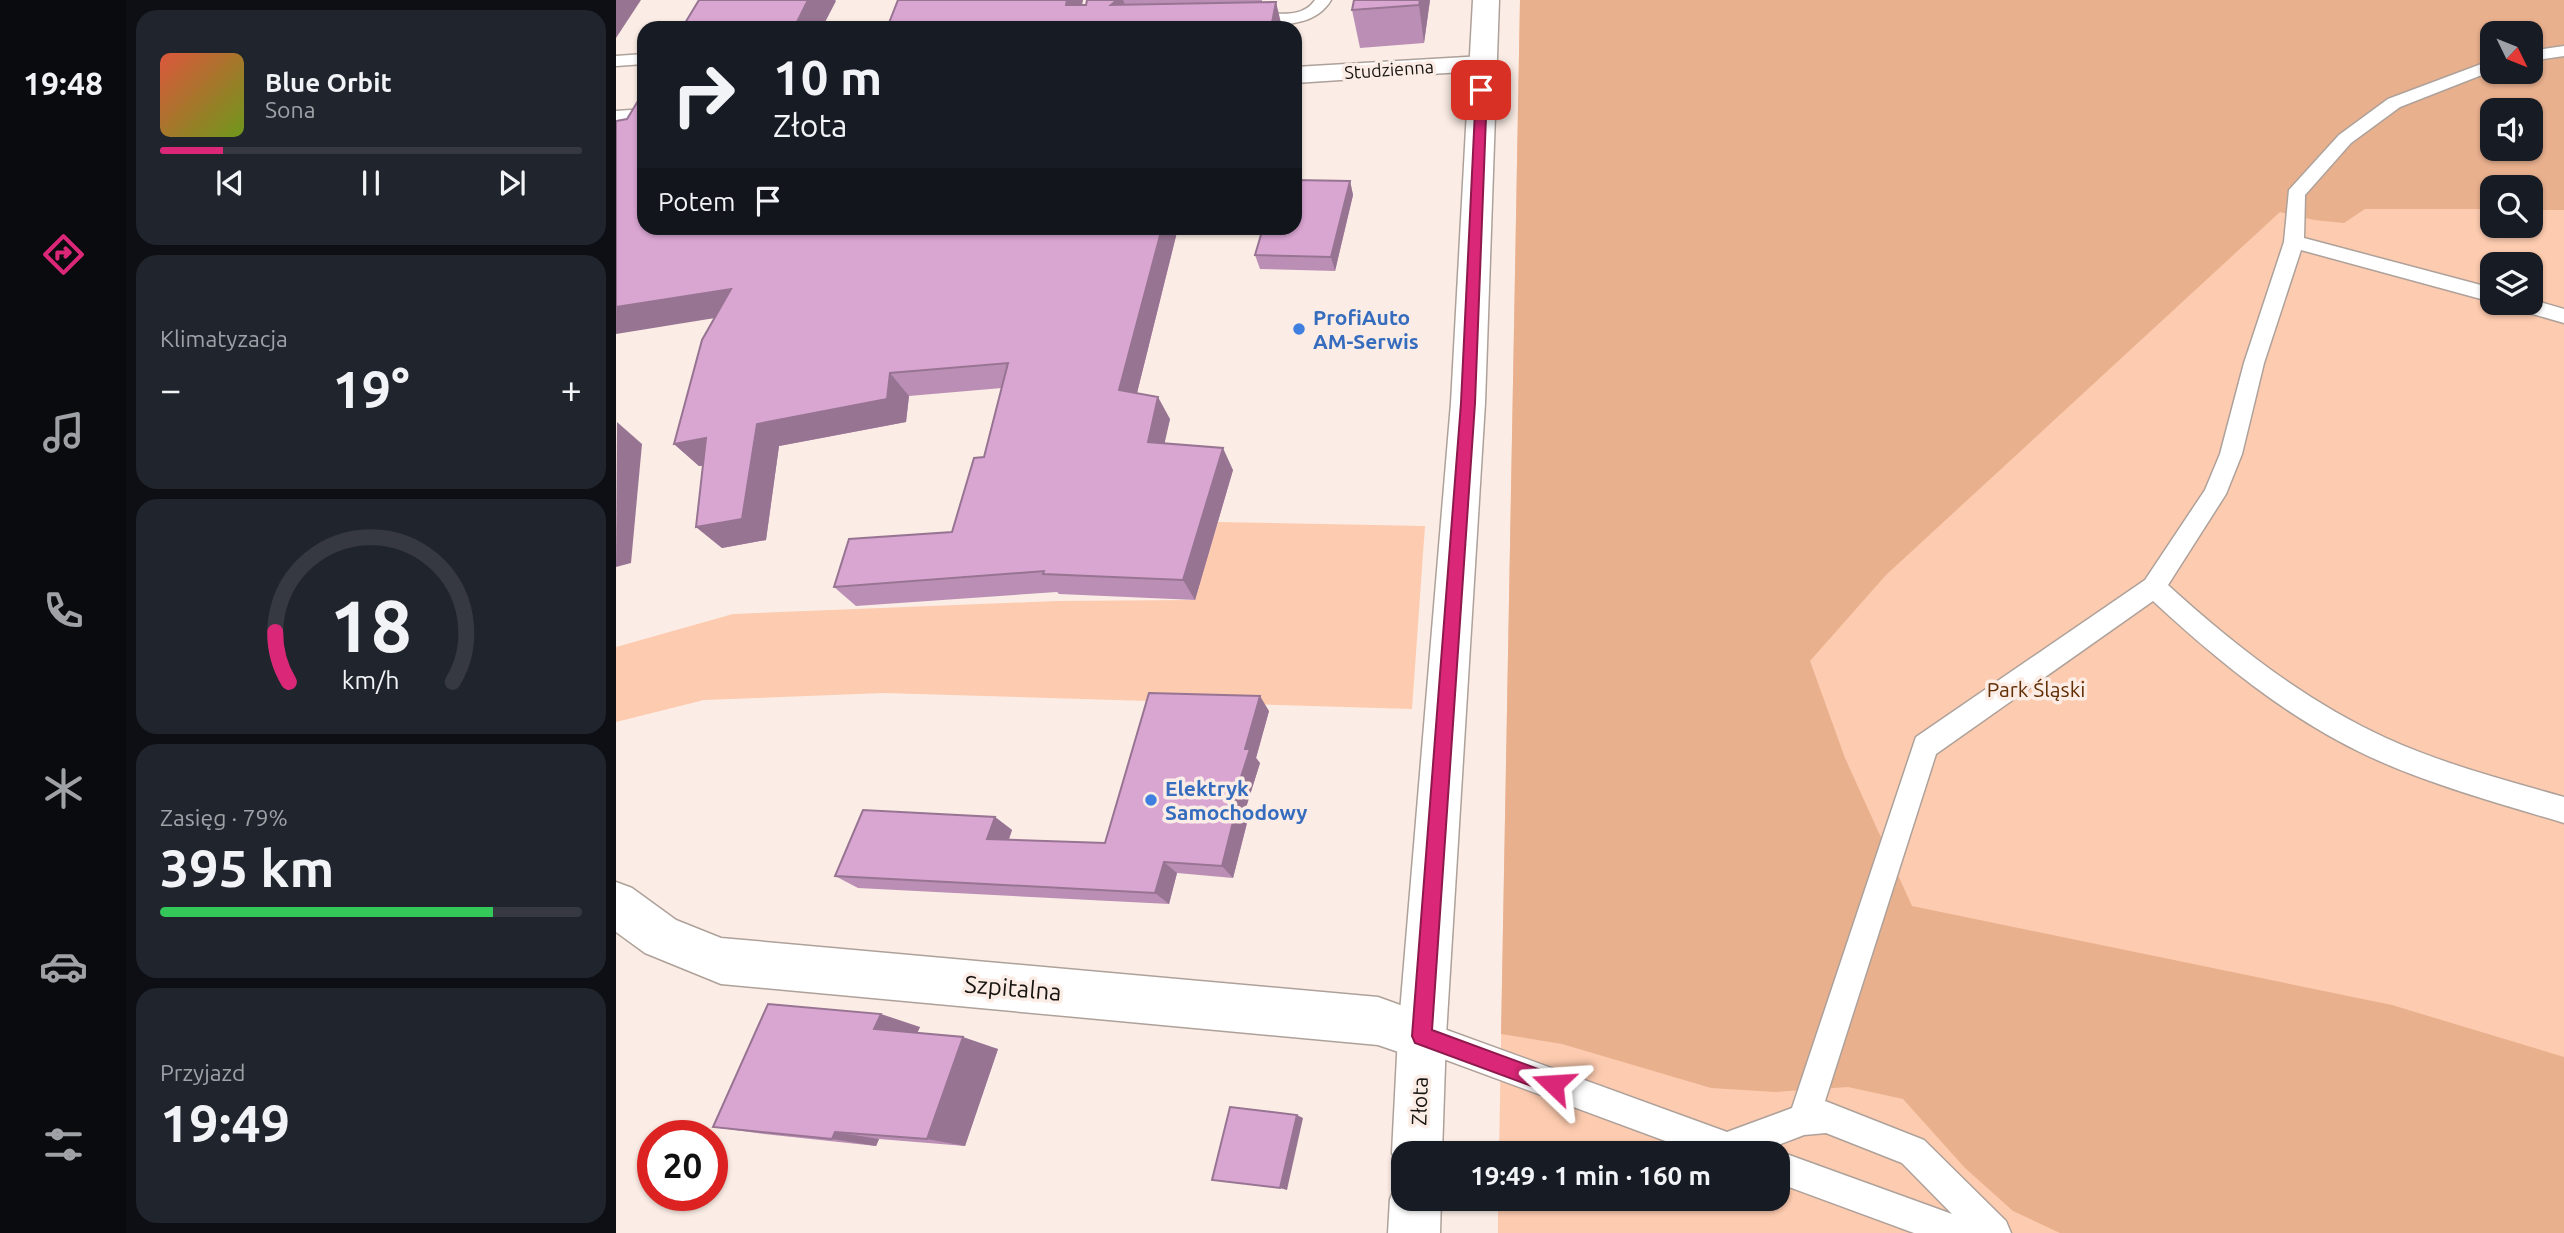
<!DOCTYPE html>
<html lang="pl">
<meta charset="utf-8">
<style>
body{margin:0;font-family:Ubuntu,sans-serif;background:#20242c;color:#f1f3f6;height:100vh;display:flex;flex-direction:column;font-size:26px;white-space:nowrap}
*{box-sizing:border-box;margin:0}
p{font-size:23px;color:#9ea1a6}
.icon{flex:none;width:38px;height:38px;fill:none;stroke:currentColor;stroke-width:2;stroke-linecap:round;stroke-linejoin:round}
.map{position:relative;flex:1;overflow:hidden}
.side{display:flex;flex-direction:column;gap:10px;padding:10px;background:#0d0f14;width:490px}
.side>*{flex:none}
.banner{position:absolute;left:21px;top:21px;width:665px;height:214px;border-radius:21px;box-shadow:0 2px 5px #0004;background:#171b24;color:#f1f3f6;overflow:hidden}
.needle{width:46px;rotate:133deg}
.buttons{position:absolute;left:1864px;top:21px;display:grid;gap:14px}
.buttons a{display:grid;place-items:center;width:63px;height:63px;border-radius:14px;background:#171b24;box-shadow:0 2px 5px #0004;font-size:35px}
.speed{position:absolute;left:21px;top:1120px;display:flex;gap:14px;font-size:35px;font-weight:700;text-align:center}
.speed>*{display:grid;place-content:center;width:91px;height:91px;border-radius:50%;background:#171b24;box-shadow:0 2px 5px #0004;line-height:1}
.speed .limit{border:10px solid #d22;background:#fff;color:#111}
.pin{position:absolute;display:grid;place-items:center;width:60px;height:60px;color:#fff;margin:-30px;border-radius:14px;box-shadow:0 4px 10px #0006}
.me{position:absolute;width:77px;margin:-38px;rotate:290deg;stroke-linejoin:round;filter:drop-shadow(0 0 5px #0008)}
.turn{display:flex;align-items:center;gap:24px;height:147px;padding:0 21px;font-size:32px}
.turn .icon{width:91px;height:91px;stroke-width:2.5}
.turn b{display:block;font-size:49px;line-height:60px}
.then{display:flex;align-items:center;height:66px;padding:0 21px;background:#0003;gap:14px;font-size:26px}
.big{font-size:52px;font-weight:700;line-height:1.1}
.side .tile{flex:1;display:flex;flex-direction:column;justify-content:center;gap:10px;min-width:0;padding:0 24px;border-radius:21px;background:#20242c}
.side .dial{align-items:center;gap:0}
.dial svg{height:182px;overflow:visible;fill:none;stroke:#363941;stroke-width:7;stroke-linecap:round;text-anchor:middle}
.dial text{fill:#f1f3f6;stroke:none}
.song{display:flex;align-items:center;gap:21px}
.cover{width:84px;height:84px;border-radius:10px;background:linear-gradient(135deg,hsl(10 70% 55%),hsl(80 70% 35%))}
.played{height:7px;border-radius:4px;background:linear-gradient(90deg,#db2777 15%,#363941 15%)}
.keys{display:flex;justify-content:space-around;direction:ltr}
.heat{display:flex;justify-content:space-between;align-items:center;font-size:38px;direction:ltr}
.charge{height:10px;border-radius:5px;background:linear-gradient(90deg,#34c759 79%,#363941 0)}
.trip{position:absolute;left:775px;top:1141px;width:399px;height:70px;border-radius:21px;background:#171b24;box-shadow:0 2px 5px #0004;font-weight:700;line-height:70px;text-align:center}
main{display:flex;flex:1;min-height:0}
.tabs{display:flex;flex-direction:column;width:126px;justify-content:space-around;align-items:center;background:#090b0e;color:#9ea1a6}
.tabs .icon{width:49px;height:49px}
.tabs .active{color:#db2777}
.tabs b{font-size:32px;color:#f1f3f6}
.map>svg:first-child{display:block}
.green{fill:#fdcbaf;fill-rule:evenodd}
.forest{fill:#e9b08e;fill-rule:evenodd}
.lines{fill:none;stroke-linecap:round;stroke-linejoin:round}
.service-casing{stroke:#aea19a;stroke-width:3}
.minor-casing{stroke:#aea19a;stroke-width:3}
.tertiary-casing{stroke:#aea19a;stroke-width:3}
.service{fill:#fff;fill-rule:evenodd}
.minor{fill:#fff;fill-rule:evenodd}
.tertiary{fill:#fff;fill-rule:evenodd}
.wall{fill:#bb8fb5}
.shaded-wall{fill:#987493}
.building{fill:#d9a6d2;stroke:#987493;stroke-width:2}
.route{fill:#db2777;stroke:#8e194d;stroke-width:2}
.shop-dot{fill:#3f7fe0;stroke:#fbede5;stroke-width:2.5}
.labels{text-anchor:middle;dominant-baseline:central;stroke-width:7;stroke-linejoin:round;paint-order:stroke}
.far-street-label{font-size:18px;fill:#181411;stroke:#fbede5}
.shop-label{font-size:21px;font-weight:bold;fill:#366cbe;stroke:#fbede5;text-anchor:start}
.park-label{font-size:21px;fill:#622e05;stroke:#fbede5}
.street-label{font-size:21px;fill:#181411;stroke:#fbede5}
.near-street-label{font-size:24px;fill:#181411;stroke:#fbede5}
</style>
<main>
<nav class="tabs">
<b>19:48</b>
<svg class="icon active" aria-label="directions" viewBox="0 0 24 24"><path d="M12 3l9 9-9 9-9-9zM9 14v-3h6M13 9l2 2-2 2"/></svg>
<svg class="icon" aria-label="music" viewBox="0 0 24 24"><path d="M9 18V5l10-2v13"/><circle cx="6" cy="18" r="3"/><circle cx="16" cy="16" r="3"/></svg>
<svg class="icon" aria-label="phone" viewBox="0 0 24 24"><path d="M5 4h4l2 5-3 2q2 4 5 5l2-3 5 2v4C11 20 4 13 5 4z"/></svg>
<svg class="icon" aria-label="climate" viewBox="0 0 24 24"><path d="M12 3v18M4 7l16 10M4 17L20 7"/></svg>
<svg class="icon" aria-label="car" viewBox="0 0 24 24"><path d="M5 17H2v-5l4-1 3-4h7l3 4 3 1v5h-3M9 17h6M6 11h13"/><circle cx="7" cy="17" r="2"/><circle cx="17" cy="17" r="2"/></svg>
<svg class="icon" aria-label="filters" viewBox="0 0 24 24"><path d="M4 7h16M4 17h16"/><circle cx="9" cy="7" r="2"/><circle cx="15" cy="17" r="2"/></svg>
</nav>
<section class="side">
<div class="tile">
<div class="song"><i class="cover"></i><div><b>Blue Orbit</b><p>Sona</p></div></div>
<div class="played"></div>
<div class="keys"><svg class="icon" aria-label="previous" viewBox="0 0 24 24"><path d="M18 5L8 12l10 7zM5 5v14"/></svg><svg class="icon" aria-label="pause" viewBox="0 0 24 24"><path d="M8 5v14M16 5v14"/></svg><svg class="icon" aria-label="next" viewBox="0 0 24 24"><path d="M6 5l10 7-10 7zM19 5v14"/></svg></div>
</div>
<div class="tile"><p>Klimatyzacja</p>
<div class="heat"><a>−</a><b class="big">19°</b><a>+</a></div>
</div>
<div class="tile dial"><svg viewBox="0 0 100 80">
<path d="M14 69A42 42 0 1 1 86 69"/>
<path d="M14 69A42 42 0 0 1 8 47" stroke="#db2777"/>
<text x="50" y="56" font-size="32" font-weight="700">18</text>
<text x="50" y="72" font-size="11">km/h</text>
</svg></div>
<div class="tile"><p>Zasięg · 79%</p><b class="big">395 km</b><div class="charge"></div></div>
<div class="tile"><p>Przyjazd</p><b class="big">19:49</b></div>
</section>
<div class="map">
<svg width="1948" height="1233" viewBox="0 0 1948 1233">
<rect width="100%" height="100%" fill="#fbede5"/>
<g class="green">
<path d="M904,0h1044v1233h-1066v-34h280v-46h-279zM1876,33h38v39h-38zM1876,110h38v39h-38zM1876,187h38v39h-38zM1876,264h38v39h-38z"/>
<polygon points="602,522 809,526 796,709 268,693 88,700 0,722 0,647 117,614 441,601 578,600"/>
</g>
<path class="forest" d="M904,0h1044v210h-33l-1,-23h-38v22h-127l-21,14 -30,-3 -34,-8 -394,363 -76,86 35,97 67,148 480,99 172,52v176h-504l-47,-22 -48,-43 -62,-69 -55,-12 -73,5 -64,-4 -149,-44 -61,-10zM1876,33h38v39h-38zM1876,110h38v39h-38z"/>
<g class="lines">
<defs>
<g id="service">
<path d="M699,0h16c-17,29 -54,24 -84,25l-8,-5c17,-17 58,7 76,-20z"/>
<polygon points="1948,46 1948,56 1914,61 1914,51"/>
<polygon points="28,54 28,64 0,66 0,56"/>
<path d="M1876,60v11l-92,36 -49,36 -46,52 -1,43 188,50v14l-191,-52 -37,113 -22,91 -16,40 -58,91c66,60 137,116 218,153 57,26 118,42 178,59v26c-66,-20 -133,-38 -196,-67 -81,-38 -150,-95 -215,-155l-217,153 -111,347 99,39 82,81 5,12h-97l-136,-50v-30h-6l6,-2 174,63 -50,-51 -76,-30 -22,2 -47,18h-59l-287,-106 -4,-11 4,-11 11,-4 305,111 65,-24 124,-371 229,-157 60,-90 15,-36 24,-91 40,-121 5,-52 50,-55 49,-36z"/>
<polygon points="1914,299 1948,309 1948,323 1896,308 1893,303 1914,303"/>
</g>
<g id="minor">
<polygon points="867,56 876,58 880,64 876,70 679,83 679,67"/>
<polygon points="28,109 28,127 0,129 0,111"/>
<polygon points="0,882 16,888 60,920 105,938 762,997 823,1019 830,1036 823,1053 806,1060 762,1045 105,984 29,953 0,932"/>
</g>
<g id="tertiary">
<polygon points="857,0 883,0 869,403 830,1036 826,1153 788,1153 788,1172 783,1171 776,1153 782,1036 835,403"/>
<polygon points="788,1179 788,1199 825,1199 824,1233 772,1233 774,1199 782,1181"/>
</g>
</defs>
<use href="#service" class="service-casing"/>
<use href="#minor" class="minor-casing"/>
<use href="#tertiary" class="tertiary-casing"/>
<use href="#service" class="service"/>
<use href="#minor" class="minor"/>
<use href="#tertiary" class="tertiary"/>
</g>
<g class="wall">
<polygon points="467,0 466,5 470,5 471,0 646,0 646,2 666,27 666,28 271,28"/>
<polygon points="814,0 808,43 744,48 736,10"/>
<polygon points="734,181 737,195 719,271 644,269 639,255"/>
<polygon points="28,228 562,228 521,393 554,419 548,443 617,470 579,600 443,594 441,592 240,606 218,587 336,532 368,457 386,388 293,396 290,422 163,446 150,540 106,548 80,527 87,466 83,466 58,444 98,318"/>
<polygon points="653,711 640,758 644,763 628,814 632,819 617,878 561,873 553,904 242,888 219,876 379,817 396,830 393,840 489,843"/>
<polygon points="304,1027 301,1033 382,1049 349,1146 263,1139 260,1146 148,1134 97,1127"/>
</g>
<g class="shaded-wall">
<polygon points="0,0 25,0 0,38"/>
<polygon points="192,0 219,0 220,1 206,28 178,28"/>
<polygon points="451,0 467,0 460,28 450,5"/>
<polygon points="501,0 507,0 515,20 495,5"/>
<polygon points="804,0 814,0 808,43 803,5"/>
<polygon points="660,2 666,27 666,28 655,28"/>
<polygon points="734,181 737,195 719,271 715,257"/>
<polygon points="546,228 562,228 516,413 503,390"/>
<polygon points="115,289 136,312 0,334 0,307"/>
<polygon points="274,373 293,396 290,422 163,446 150,540 106,548 80,527 141,424"/>
<polygon points="542,397 554,419 544,464 532,442"/>
<polygon points="1,422 26,444 15,563 0,567"/>
<polygon points="90,438 114,461 83,466 58,444"/>
<polygon points="607,448 617,470 579,600 567,580"/>
<polygon points="644,696 653,711 640,758 644,763 628,814 632,819 617,878 606,866 616,805 629,749"/>
<polygon points="379,817 396,830 388,851 371,839"/>
<polygon points="548,862 561,873 553,904 539,893"/>
<polygon points="265,1014 304,1027 297,1042 258,1029"/>
<polygon points="347,1037 382,1049 349,1146 311,1139"/>
<polygon points="681,1115 687,1118 671,1190 664,1188"/>
<polygon points="219,1132 263,1139 260,1146 216,1139"/>
</g>
<g class="building">
<polygon points="83,0 192,0 178,28 66,28"/>
<polygon points="282,0 451,0 450,5 470,5 471,0 501,0 495,5 660,2 655,28 271,28"/>
<polygon points="738,0 804,0 803,5 736,10"/>
<polygon points="28,91 28,228 546,228 503,390 542,397 532,442 607,448 567,580 427,574 428,571 218,587 233,539 336,532 358,458 368,457 392,363 274,373 271,399 141,424 126,519 80,527 90,438 58,444 86,340 115,289 0,307 0,121 11,119"/>
<polygon points="679,180 734,181 715,257 639,255 647,228 679,228"/>
<polygon points="533,693 644,696 629,749 634,749 616,805 621,806 606,866 548,862 539,893 219,876 247,810 379,817 371,839 489,843"/>
<polygon points="152,1004 265,1014 258,1029 347,1037 311,1139 219,1132 216,1139 97,1127"/>
<polygon points="614,1107 681,1115 664,1188 596,1180"/>
</g>
<polygon class="route" points="865,87 871,90 859,403 816,1030 944,1077 947,1084 944,1091 937,1094 799,1043 796,1036 845,403 860,90"/>
<g class="shop-dot">
<circle cx="683" cy="329" r="7"/>
<circle cx="535" cy="800" r="7"/>
</g>
<g class="labels">
<g class="far-street-label">
<text transform="translate(773 69) rotate(-4)">Studzienna</text>
</g>
<g class="shop-label">
<text x="697" y="317">ProfiAuto<tspan x="697" dy="24">AM-Serwis</tspan></text>
<text x="549" y="788">Elektryk<tspan x="549" dy="24">Samochodowy</tspan></text>
</g>
<g class="park-label">
<text x="1420" y="689">Park Śląski</text>
</g>
<g class="street-label">
<text transform="translate(803 1101) rotate(-88)">Złota</text>
</g>
<g class="near-street-label">
<text transform="translate(397 988) rotate(5)">Szpitalna</text>
</g>
</g>
</svg>
<div class="buttons">
<a><svg class="needle" viewBox="-14 -14 28 28"><path d="M0-13l5 13h-10z" fill="#e53935"/><path d="M0 13l5-13h-10z" fill="#9ea1a6"/></svg></a>
<a><svg class="icon" aria-label="sound" viewBox="0 0 24 24"><path d="M4 9h4l5-4v14l-5-4H4zM17 9q2 3 0 6"/></svg></a>
<a><svg class="icon" aria-label="search" viewBox="0 0 24 24"><circle cx="10" cy="10" r="6"/><path d="M15 15l6 6"/></svg></a>
<a><svg class="icon" aria-label="layers" viewBox="0 0 24 24"><path d="M12 4l9 5-9 5-9-5zM3 14l9 5 9-5"/></svg></a>
</div>
<div class="speed"><div class="limit">20</div></div>
<div class="pin" style="left:865px;top:90px;background:#d93025"><svg class="icon" aria-label="arrive" viewBox="0 0 24 24"><path d="M6 21V4h12l-3 4 3 4H6"/></svg></div>
<svg class="me" style="left:937px;top:1084px" viewBox="-20 -20 40 40"><path d="M0-17L14 15 0 8-14 15z" fill="#db2777" stroke="#fff" stroke-width="4"/></svg>
<div class="trip">19:49 · 1 min · 160 m</div>
<div class="banner">
<div class="turn"><svg class="icon" aria-label="right" viewBox="0 0 24 24"><path d="M7 20v-9h11M14 6l5 5-5 5"/></svg><div><b>10 m</b>Złota</div></div>
<div class="then">Potem<svg class="icon" aria-label="arrive" viewBox="0 0 24 24"><path d="M6 21V4h12l-3 4 3 4H6"/></svg></div>
</div>
</div>
</main>
